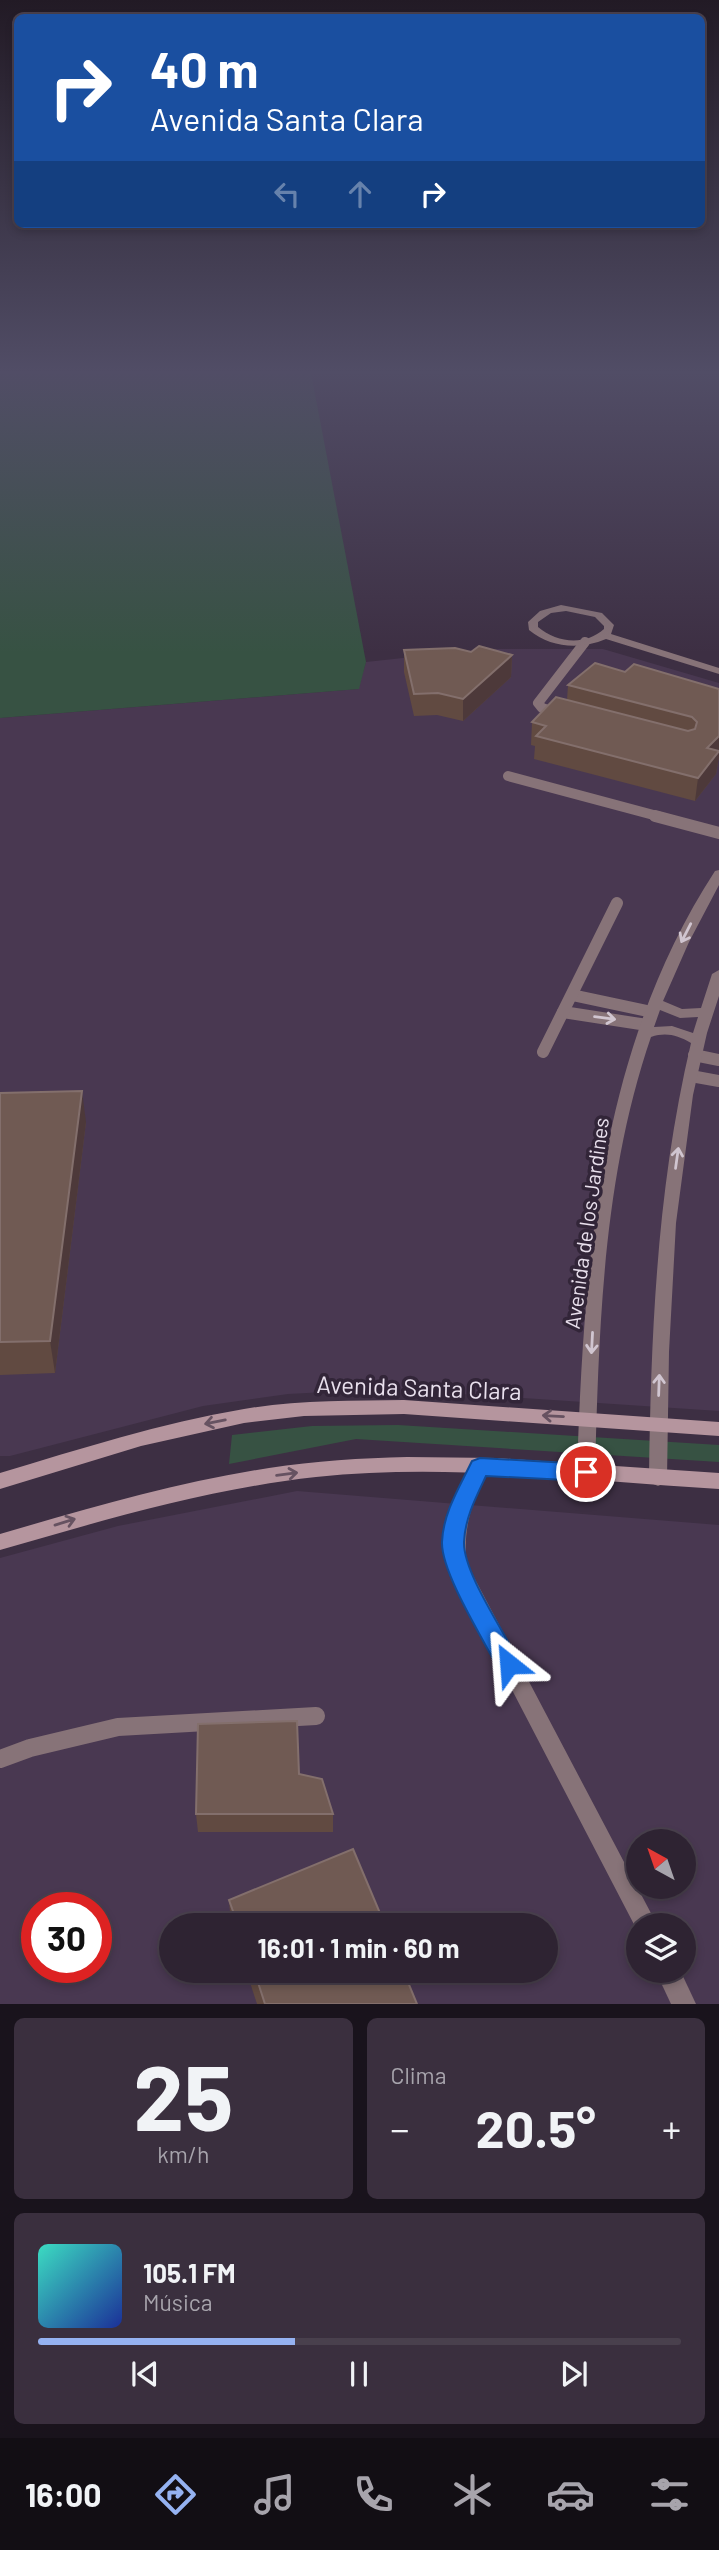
<!DOCTYPE html>
<html lang="es">
<meta charset="utf-8">
<style>
body{margin:0;font-family:Barlow,sans-serif;background:#3a2f3e;color:#f1f3f6;height:100vh;display:flex;flex-direction:column;font-size:26px;white-space:nowrap}
*{box-sizing:border-box;margin:0}
p{font-size:23px;color:#a7a4ac}
.icon{flex:none;width:38px;height:38px;fill:none;stroke:currentColor;stroke-width:2;stroke-linecap:round;stroke-linejoin:round}
.map{position:relative;height:2004px;overflow:hidden}
.drawer{display:flex;flex-direction:column;gap:14px;padding:14px;background:#19131c;flex:1}
.drawer>*{flex:none}
.banner{position:absolute;left:14px;top:14px;width:691px;height:214px;border-radius:10px;box-shadow:0 4px 10px #0003,0 0 0 2px #49404d;background:#1a4fa0;color:#fff;overflow:hidden}
.needle{width:46px;rotate:320deg}
.controls{position:absolute;left:626px;top:1829px;display:grid;gap:14px}
.controls a{display:grid;place-items:center;width:70px;height:70px;border-radius:50%;background:#2e2332;box-shadow:0 4px 10px #0003,0 0 0 2px #49404d;font-size:35px}
.speed{position:absolute;left:21px;top:1892px;display:flex;gap:14px;font-size:35px;font-weight:700;text-align:center}
.speed>*{display:grid;place-content:center;width:91px;height:91px;border-radius:50%;background:#2e2332;box-shadow:0 4px 10px #0003,0 0 0 2px #49404d;line-height:1}
.speed .limit{border:10px solid #d22;background:#fff;color:#111}
.pin{position:absolute;display:grid;place-items:center;width:60px;height:60px;color:#fff;margin:-30px;border:4px solid #fff;border-radius:50%;box-shadow:0 2px 7px #0007}
.me{position:absolute;width:77px;margin:-38px;rotate:332deg;stroke-linejoin:round;filter:drop-shadow(0 0 5px #0008)}
.turn{display:flex;align-items:center;gap:24px;height:147px;padding:0 21px;font-size:32px}
.turn .icon{width:91px;height:91px;stroke-width:2.5}
.turn b{display:block;font-size:49px;line-height:60px}
.lanes{display:flex;align-items:center;height:66px;padding:0 21px;background:#0003;justify-content:center;gap:35px;direction:ltr}
.lanes .off{opacity:.35}
.big{font-size:52px;font-weight:700;line-height:1.1}
.drawer .widget{flex:1;display:flex;flex-direction:column;justify-content:center;gap:10px;min-width:0;padding:0 24px;border-radius:10px;background:#3a2f3e}
.drawer .dial{align-items:center;gap:0}
.dial b{font-size:91px;line-height:1}
.song{display:flex;align-items:center;gap:21px}
.cover{width:84px;height:84px;border-radius:10px;background:linear-gradient(135deg,hsl(170 70% 55%),hsl(230 70% 35%))}
.played{height:7px;border-radius:4px;background:linear-gradient(90deg,#95b2f1 40%,#49404d 40%)}
.keys{display:flex;justify-content:space-around;direction:ltr}
.heat{display:flex;justify-content:space-between;align-items:center;font-size:38px;direction:ltr}
.drawer .tiles{flex:1;display:grid;gap:14px;grid-template-columns:1fr 1fr}
.widget:last-child{grid-column:span 2}
.trip{position:absolute;left:159px;top:1913px;width:399px;height:70px;border-radius:35px;background:#2e2332;box-shadow:0 4px 10px #0003,0 0 0 2px #49404d;font-weight:700;line-height:70px;text-align:center}
.menu{display:flex;height:112px;justify-content:space-around;align-items:center;background:#120e14;color:#a7a4ac}
.menu .icon{width:49px;height:49px}
.menu .current{color:#95b2f1}
.menu b{font-size:32px;color:#f1f3f6}
.map>svg:first-child{display:block}
.built{fill:#493851;fill-rule:evenodd}
.green{fill:#375243}
.lines{fill:none;stroke-linecap:round;stroke-linejoin:round}
.lane-far2{stroke:#877378;stroke-width:10}
.lane-far1{stroke:#877378;stroke-width:12}
.lane{stroke:#877378;stroke-width:18}
.street{fill:#877378;fill-rule:evenodd}
.secondary{fill:#b5959e;fill-rule:evenodd}
.wall{fill:#614a41}
.shaded-wall{fill:#4d393a}
.building{fill:#705a53;stroke:#836f6c;stroke-width:2}
.oneway{stroke:#d0c5d0}
.oneway2{stroke:#665261}
.route{fill:#1a73e8;stroke:#114b97;stroke-width:2}
.labels{text-anchor:middle;dominant-baseline:central;stroke-width:7;stroke-linejoin:round;paint-order:stroke}
.street-label{font-size:21px;fill:#e9e0ed;stroke:#322538}
.near-street-label{font-size:24px;fill:#e9e0ed;stroke:#322538}
</style>
<div class="map">
<svg width="719" height="2004" viewBox="0 0 719 2004">
<rect width="100%" height="100%" fill="#3d2f43"/>
<g class="built">
<polygon points="486,649 603,649 719,683 719,1411 416,1391 388,1394 345,1391 288,1394 203,1406 10,1456 0,1456 0,718 358,689 366,662"/>
<path d="M297,1491l422,34v479h-719v-446l118,-32zM639,1841h45v45h-45zM37,1908h59v59h-59zM172,1925h374v45h-374zM639,1925h45v45h-45z"/>
</g>
<g class="green">
<polygon points="0,373 311,373 366,662 359,689 0,718"/>
<polygon points="398,1425 719,1445 719,1462 356,1439 229,1464 232,1435 312,1426"/>
</g>
<g class="lines">
<g class="lane-far2">
<polyline points="559,713 542,708 538,703 585,642"/>
<polyline points="508,776 661,817"/>
</g>
<g class="lane-far1">
<polyline points="655,816 719,833"/>
<polyline points="572,995 652,1012"/>
<polyline points="563,1012 647,1025"/>
<polyline points="543,1052 617,903"/>
<polyline points="694,1055 719,1060"/>
<polyline points="691,1076 719,1081"/>
</g>
<polyline class="lane" points="0,1759 30,1748 118,1727 316,1716"/>
<g class="street">
<path d="M561,605l41,8 12,12 -3,9 108,34v6l-113,-35c-26,11 -55,9 -77,-9l-1,-8 12,-11zM566,611l29,6 9,9v3c-19,17 -47,14 -66,-2v-5l13,-9z"/>
<path d="M719,870v15l-30,57 -26,59 19,8 19,-1 11,-34 7,-4v26l-12,37 -14,62 -17,128 -7,129 -2,126 -2,5 -7,3 -7,-3 -2,-5c2,-147 8,-291 42,-435 -14,-8 -25,-11 -40,-6 -48,140 -52,289 -56,435l-2,5 -7,3 -7,-3 -2,-5c7,-207 21,-421 138,-601zM660,1010l20,8 18,-1 -5,16 -21,-7 -18,1z"/>
<path d="M480,1459l7,3 2,5c-16,33 -27,60 -22,97l186,353 4,8h-18v9l-192,-369c-5,-42 7,-67 26,-103z"/>
<polygon points="655,1970 680,1970 696,2004 671,2004"/>
</g>
<g class="secondary">
<path d="M404,1400l315,22v14l-315,-22 -100,2 -60,7 -103,23 -141,43v-16c80,-24 161,-50 244,-64 52,-9 107,-8 160,-9z"/>
<path d="M407,1457l89,1 223,15v16c-134,-8 -269,-26 -403,-12 -108,12 -212,43 -316,73v-16c89,-26 178,-52 269,-66 46,-7 92,-10 138,-11z"/>
</g>
</g>
<g class="wall">
<polygon points="404,650 471,652 512,655 511,677 463,721 437,715 414,716 404,672"/>
<polygon points="625,672 719,689 719,756 716,774 695,801 534,759 535,746 531,745 532,722 567,700 568,685"/>
<polygon points="0,1093 86,1122 55,1373 0,1375"/>
<polygon points="299,1774 333,1814 333,1832 198,1832 196,1814"/>
<polygon points="229,1900 385,1925 231,1925"/>
<polygon points="246,1970 403,1970 417,2004 257,2004"/>
</g>
<g class="shaded-wall">
<polygon points="512,655 511,677 463,721 463,699"/>
<polygon points="719,736 719,756 716,774 695,801 698,778 707,748"/>
<polygon points="82,1091 86,1122 55,1373 50,1341"/>
</g>
<g class="building">
<polygon points="479,646 512,655 463,699 438,693 414,694 404,650 455,648 471,652"/>
<polygon points="595,663 625,672 634,664 719,689 719,736 707,748 719,751 698,778 536,736 546,726 532,722 556,697 688,731 695,729 697,722 692,717 568,685"/>
<polygon points="82,1091 50,1341 0,1342 0,1093"/>
<polygon points="297,1721 299,1774 322,1779 333,1814 196,1814 198,1724"/>
<polygon points="353,1849 385,1925 238,1925 229,1900"/>
<polygon points="254,1970 403,1970 417,2004 265,2004"/>
</g>
<defs><path id="oneway-shaft" d="M-6 0H5M1.5-3L5.5 0L1.5 3" fill="none" stroke-width="1.6" stroke-linecap="round" stroke-linejoin="round" transform="scale(1.75)"/></defs>
<g class="oneway">
<use href="#oneway-shaft" transform="translate(686 933) rotate(117)"/>
<use href="#oneway-shaft" transform="translate(605 1018) rotate(7)"/>
<use href="#oneway-shaft" transform="translate(677 1158) rotate(-82)"/>
<use href="#oneway-shaft" transform="translate(592 1343) rotate(93)"/>
<use href="#oneway-shaft" transform="translate(659 1385) rotate(-88)"/>
</g>
<g class="oneway2">
<use href="#oneway-shaft" transform="translate(553 1416) rotate(-177)"/>
<use href="#oneway-shaft" transform="translate(215 1422) rotate(169)"/>
<use href="#oneway-shaft" transform="translate(287 1474) rotate(-7)"/>
<use href="#oneway-shaft" transform="translate(65 1522) rotate(-17)"/>
</g>
<linearGradient id="sky" x2="0" y2="1"><stop stop-color="#221a25"/><stop offset="0.57" stop-color="#514d66"/><stop offset="1" stop-color="#514d66" stop-opacity="0"/></linearGradient>
<rect width="719" height="653" fill="url(#sky)"/>
<path class="route" d="M480,1458l106,6 7,2 3,6 -3,6 -7,3 -100,-5c-10,21 -21,42 -22,66 -1,31 42,92 56,122l-3,8 -8,3 -9,-3c-15,-30 -59,-99 -58,-130 1,-29 18,-56 30,-81z"/>
<g class="labels">
<g class="street-label">
<text transform="translate(586 1223) rotate(-82)">Avenida de los Jardines</text>
</g>
<g class="near-street-label">
<text transform="translate(419 1387) rotate(2)">Avenida Santa Clara</text>
</g>
</g>
</svg>
<div class="controls">
<a><svg class="needle" viewBox="-14 -14 28 28"><path d="M0-13l5 13h-10z" fill="#e53935"/><path d="M0 13l5-13h-10z" fill="#a7a4ac"/></svg></a>
<a><svg class="icon" aria-label="layers" viewBox="0 0 24 24"><path d="M12 4l9 5-9 5-9-5zM3 14l9 5 9-5"/></svg></a>
</div>
<div class="speed"><div class="limit">30</div></div>
<div class="pin" style="left:586px;top:1472px;background:#d93025"><svg class="icon" aria-label="arrive" viewBox="0 0 24 24"><path d="M6 21V4h12l-3 4 3 4H6"/></svg></div>
<svg class="me" style="left:509px;top:1664px" viewBox="-20 -20 40 40"><path d="M0-17L14 15 0 8-14 15z" fill="#1a73e8" stroke="#fff" stroke-width="4"/></svg>
<div class="trip">16:01 · 1 min · 60 m</div>
<div class="banner">
<div class="turn"><svg class="icon" aria-label="right" viewBox="0 0 24 24"><path d="M7 20v-9h11M14 6l5 5-5 5"/></svg><div><b>40 m</b>Avenida Santa Clara</div></div>
<div class="lanes"><svg class="icon off" aria-label="left" viewBox="0 0 24 24"><path d="M17 20v-9H6M10 6l-5 5 5 5"/></svg><svg class="icon off" aria-label="ahead" viewBox="0 0 24 24"><path d="M12 20V5M6 11l6-6 6 6"/></svg><svg class="icon" aria-label="right" viewBox="0 0 24 24"><path d="M7 20v-9h11M14 6l5 5-5 5"/></svg></div>
</div>
</div>
<section class="drawer">
<div class="tiles">
<div class="widget dial"><b>25</b><p>km/h</p></div>
<div class="widget"><p>Clima</p>
<div class="heat"><a>−</a><b class="big">20.5°</b><a>+</a></div>
</div>
<div class="widget">
<div class="song"><i class="cover"></i><div><b>105.1 FM</b><p>Música</p></div></div>
<div class="played"></div>
<div class="keys"><svg class="icon" aria-label="previous" viewBox="0 0 24 24"><path d="M18 5L8 12l10 7zM5 5v14"/></svg><svg class="icon" aria-label="pause" viewBox="0 0 24 24"><path d="M8 5v14M16 5v14"/></svg><svg class="icon" aria-label="next" viewBox="0 0 24 24"><path d="M6 5l10 7-10 7zM19 5v14"/></svg></div>
</div>
</div>
</section>
<nav class="menu">
<b>16:00</b>
<svg class="icon current" aria-label="directions" viewBox="0 0 24 24"><path d="M12 3l9 9-9 9-9-9zM9 14v-3h6M13 9l2 2-2 2"/></svg>
<svg class="icon" aria-label="music" viewBox="0 0 24 24"><path d="M9 18V5l10-2v13"/><circle cx="6" cy="18" r="3"/><circle cx="16" cy="16" r="3"/></svg>
<svg class="icon" aria-label="phone" viewBox="0 0 24 24"><path d="M5 4h4l2 5-3 2q2 4 5 5l2-3 5 2v4C11 20 4 13 5 4z"/></svg>
<svg class="icon" aria-label="climate" viewBox="0 0 24 24"><path d="M12 3v18M4 7l16 10M4 17L20 7"/></svg>
<svg class="icon" aria-label="car" viewBox="0 0 24 24"><path d="M5 17H2v-5l4-1 3-4h7l3 4 3 1v5h-3M9 17h6M6 11h13"/><circle cx="7" cy="17" r="2"/><circle cx="17" cy="17" r="2"/></svg>
<svg class="icon" aria-label="filters" viewBox="0 0 24 24"><path d="M4 7h16M4 17h16"/><circle cx="9" cy="7" r="2"/><circle cx="15" cy="17" r="2"/></svg>
</nav>
